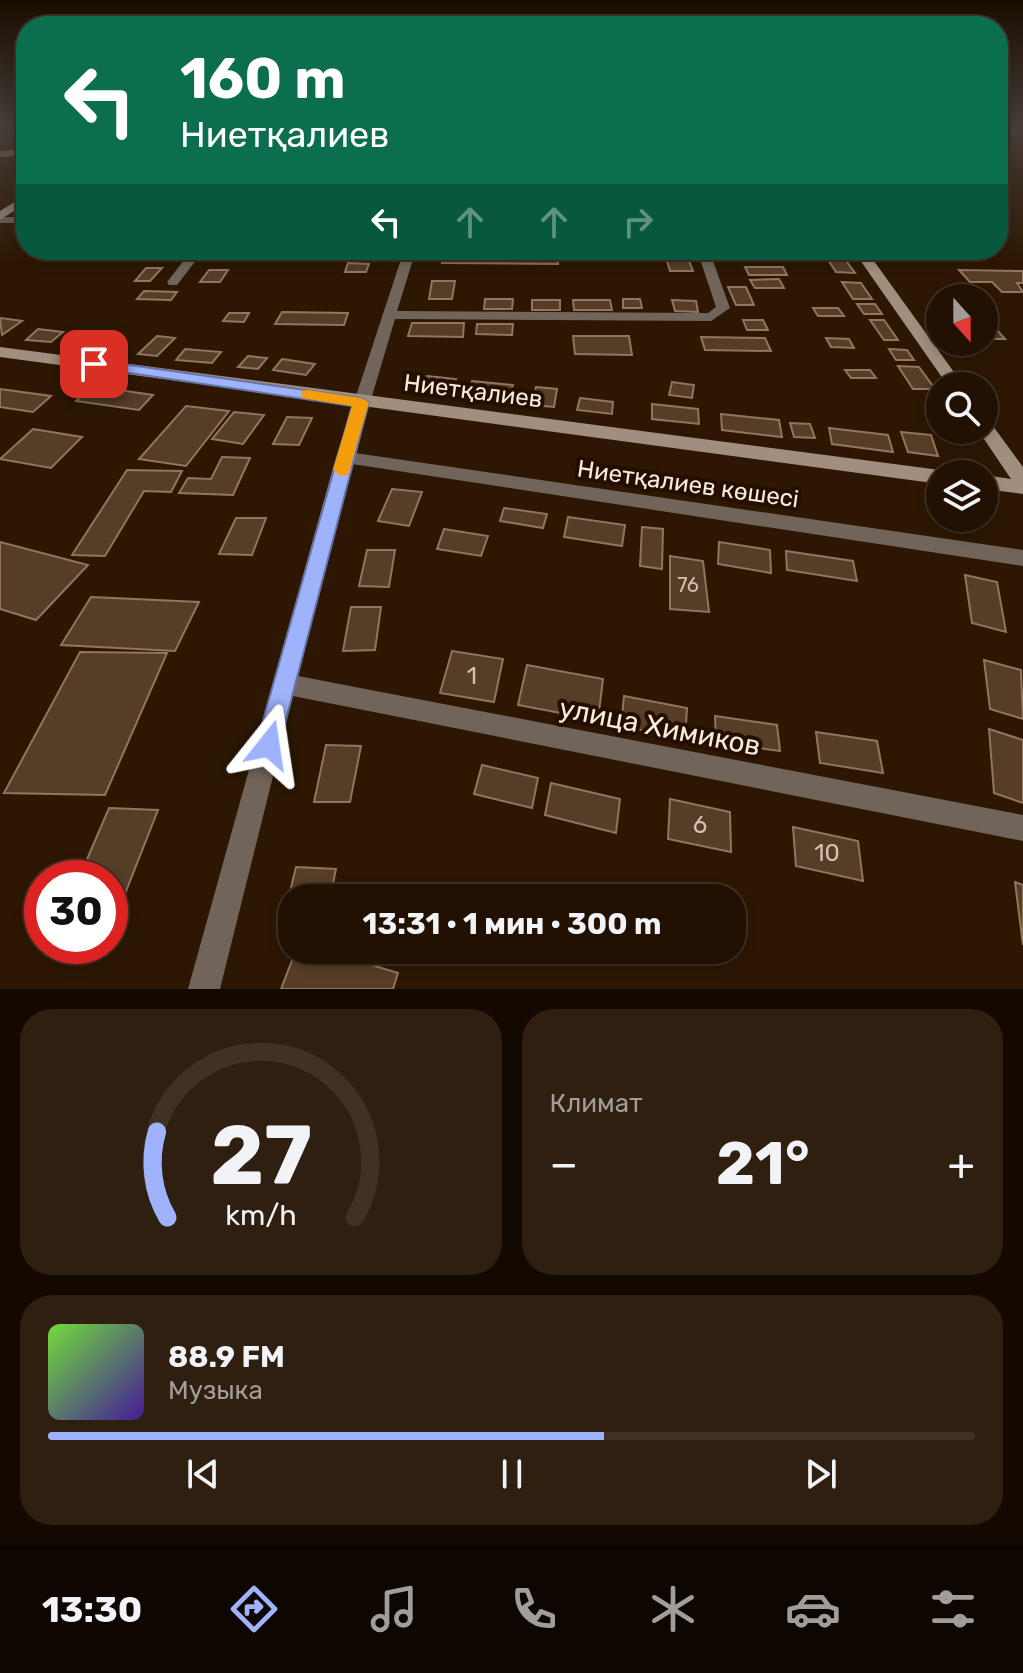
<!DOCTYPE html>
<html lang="ru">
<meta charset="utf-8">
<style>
body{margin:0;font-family:Rubik,sans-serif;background:#2e1f11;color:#f1f3f6;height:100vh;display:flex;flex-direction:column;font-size:30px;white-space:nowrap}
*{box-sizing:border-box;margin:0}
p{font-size:26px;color:#a29d99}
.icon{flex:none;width:44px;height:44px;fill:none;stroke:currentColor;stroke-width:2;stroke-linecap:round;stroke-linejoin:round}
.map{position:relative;height:989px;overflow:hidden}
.panel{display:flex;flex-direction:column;gap:20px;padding:20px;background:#130901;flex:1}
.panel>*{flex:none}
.hud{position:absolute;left:16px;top:16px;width:992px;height:244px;border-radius:32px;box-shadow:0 4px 12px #0003,0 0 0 2px #3f3124;background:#0b6e4f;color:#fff;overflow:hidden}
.needle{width:52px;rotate:159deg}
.buttons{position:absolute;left:926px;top:284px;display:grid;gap:16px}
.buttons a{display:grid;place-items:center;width:72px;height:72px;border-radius:50%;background:#221102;box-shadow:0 4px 12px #0003,0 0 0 2px #3f3124;font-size:40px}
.speed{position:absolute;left:24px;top:860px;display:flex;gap:16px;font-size:40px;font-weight:700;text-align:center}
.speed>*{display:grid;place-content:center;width:104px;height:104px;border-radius:50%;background:#221102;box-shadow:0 4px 12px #0003,0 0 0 2px #3f3124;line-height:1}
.speed .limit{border:12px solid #d22;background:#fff;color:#111}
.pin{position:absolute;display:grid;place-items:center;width:68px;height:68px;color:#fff;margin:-34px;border-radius:16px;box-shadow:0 4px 12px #0006}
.me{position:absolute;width:88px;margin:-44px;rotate:15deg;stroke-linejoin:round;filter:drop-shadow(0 0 6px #0008)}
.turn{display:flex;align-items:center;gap:28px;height:168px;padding:0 32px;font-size:36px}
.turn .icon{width:104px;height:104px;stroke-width:2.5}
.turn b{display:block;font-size:56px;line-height:68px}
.lanes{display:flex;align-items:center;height:76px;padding:0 32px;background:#0003;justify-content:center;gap:40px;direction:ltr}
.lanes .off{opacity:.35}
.big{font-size:60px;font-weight:700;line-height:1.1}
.panel .card{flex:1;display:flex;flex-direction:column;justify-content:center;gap:12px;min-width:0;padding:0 28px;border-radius:32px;background:#2e1f11}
.panel .dial{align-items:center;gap:0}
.dial svg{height:208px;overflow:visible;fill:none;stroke:#3f3124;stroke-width:7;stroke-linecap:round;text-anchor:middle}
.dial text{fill:#f1f3f6;stroke:none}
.song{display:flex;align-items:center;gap:24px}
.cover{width:96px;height:96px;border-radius:12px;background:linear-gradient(135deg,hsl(100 70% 55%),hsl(260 70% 35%))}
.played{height:8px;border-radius:4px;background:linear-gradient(90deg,#9fb3fd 60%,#3f3124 60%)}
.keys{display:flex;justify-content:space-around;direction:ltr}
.heat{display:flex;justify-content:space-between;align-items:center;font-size:44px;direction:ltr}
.panel .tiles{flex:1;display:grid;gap:20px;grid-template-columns:1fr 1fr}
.card:last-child{grid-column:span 2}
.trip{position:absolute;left:278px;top:884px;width:468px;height:80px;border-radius:32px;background:#221102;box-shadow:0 4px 12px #0003,0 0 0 2px #3f3124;font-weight:700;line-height:80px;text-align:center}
.tabs{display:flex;height:128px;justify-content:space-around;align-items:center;background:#0e0701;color:#a29d99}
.tabs .icon{width:56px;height:56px}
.tabs .on{color:#9fb3fd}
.tabs b{font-size:36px;color:#f1f3f6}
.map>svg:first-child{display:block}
.building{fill:#563d27;stroke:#91755e;stroke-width:2}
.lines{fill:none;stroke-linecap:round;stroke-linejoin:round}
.street{fill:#71655b;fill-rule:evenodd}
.secondary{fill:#a28e7e;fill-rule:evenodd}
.route{fill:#9fb3fd;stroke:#6774a4;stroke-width:2}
.slow{fill:#f59e0b}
.labels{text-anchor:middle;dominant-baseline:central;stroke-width:8;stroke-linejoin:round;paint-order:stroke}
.number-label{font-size:20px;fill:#d2c0b0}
.street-label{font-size:24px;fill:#fbebde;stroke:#230e00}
.near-number-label{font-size:24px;fill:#d2c0b0}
.near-street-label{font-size:28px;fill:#fbebde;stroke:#230e00}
</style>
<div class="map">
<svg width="1023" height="989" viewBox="0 0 1023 989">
<rect width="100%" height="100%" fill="#2d1702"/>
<g class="building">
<polygon points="998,126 1023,126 1018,128 1023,134 1002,135 998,132"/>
<polygon points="493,250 538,254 538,250 558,250 558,264 442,263 445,251"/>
<polygon points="827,258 844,258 855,273 836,272"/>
<polygon points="667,261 689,261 693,271 670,271"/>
<polygon points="348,263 369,264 366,272 345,272"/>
<polygon points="745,267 783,267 787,275 749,275"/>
<polygon points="146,268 162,268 150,281 135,281"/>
<polygon points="209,270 228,270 220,282 200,282"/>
<polygon points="959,270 1023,271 1023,283 1017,283 1023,292 1002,292 992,282 970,282"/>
<polygon points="779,279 784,288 755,288 750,280"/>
<polygon points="432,281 455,281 452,299 429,299"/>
<polygon points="842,282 861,283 872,299 853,299"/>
<polygon points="728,287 746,287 754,305 736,305"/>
<polygon points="144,291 177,292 171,300 137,299"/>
<polygon points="485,299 513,299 512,309 484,309"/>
<polygon points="623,299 640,299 642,308 623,308"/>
<rect x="532" y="300" width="28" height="10"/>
<polygon points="573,300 610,300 612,310 574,310"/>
<polygon points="672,300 696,301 698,312 675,311"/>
<polygon points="857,304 875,304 882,314 864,314"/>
<polygon points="813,308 838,308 844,316 818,316"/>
<polygon points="282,312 348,313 344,325 275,324"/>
<polygon points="229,313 249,313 244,322 223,321"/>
<polygon points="0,319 1,318 22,321 2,335"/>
<polygon points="743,320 763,320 768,330 747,330"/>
<polygon points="870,320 884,320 898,340 884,340"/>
<polygon points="412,323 464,323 463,337 408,336"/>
<polygon points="477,324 513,324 512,335 476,334"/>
<polygon points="38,329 63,332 51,342 26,340"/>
<polygon points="984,330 997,330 1005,339 984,339"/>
<polygon points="83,333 119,337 106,348 70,344"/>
<polygon points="157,336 175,338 157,356 138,354"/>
<polygon points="573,336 629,336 632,355 575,354"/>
<polygon points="701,337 765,338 771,351 705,350"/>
<polygon points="826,338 849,339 854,348 831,347"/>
<polygon points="185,349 221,352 212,363 176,360"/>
<polygon points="889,349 907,350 914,360 896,360"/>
<polygon points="248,356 267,358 258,369 238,367"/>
<polygon points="282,359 315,364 306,375 273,370"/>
<polygon points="898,366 919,367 935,389 913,389"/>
<polygon points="845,370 870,370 876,378 851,378"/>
<polygon points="427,376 456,379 451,391 422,389"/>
<polygon points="472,381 513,385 508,398 467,393"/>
<polygon points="672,382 694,385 692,398 669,395"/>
<polygon points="92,386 153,395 139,410 76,401"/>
<polygon points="536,387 557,389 554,407 532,405"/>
<polygon points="0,389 51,396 33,412 0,407"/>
<polygon points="580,398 613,402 612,414 577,410"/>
<polygon points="652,404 698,409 699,424 652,419"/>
<polygon points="186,406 229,411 186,466 139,459"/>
<polygon points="234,412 264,415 243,444 212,439"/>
<polygon points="721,414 779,420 782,437 722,430"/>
<polygon points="287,417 312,418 299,445 273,444"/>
<polygon points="790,423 810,424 815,438 794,437"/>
<polygon points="829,428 888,435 893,452 832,444"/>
<polygon points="33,429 82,437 51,468 0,459"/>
<polygon points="901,432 931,435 938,456 908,452"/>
<polygon points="222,457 250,458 233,495 179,493 188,478 211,479"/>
<polygon points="127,470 182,471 171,492 144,491 105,556 72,555"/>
<polygon points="392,489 422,492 409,526 378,521"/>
<polygon points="504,508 547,514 543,528 500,521"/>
<polygon points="568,517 625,525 622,546 564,537"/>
<polygon points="236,518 266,518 252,555 219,554"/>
<polygon points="642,527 663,529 662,569 640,566"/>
<polygon points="444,529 488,536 481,556 437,549"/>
<polygon points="0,542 88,565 36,620 0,609"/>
<polygon points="719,542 770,550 771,573 718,564"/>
<polygon points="367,550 395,550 389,587 359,586"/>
<polygon points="786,551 853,561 857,581 787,570"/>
<polygon points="670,556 703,561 709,612 670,609"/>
<polygon points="965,575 997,582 1006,632 972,623"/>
<polygon points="91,597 199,602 175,651 61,645"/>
<polygon points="351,607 381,607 375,650 343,651"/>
<polygon points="452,651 503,659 494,702 440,693"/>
<polygon points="80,652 167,653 105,795 4,793"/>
<polygon points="984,660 1021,670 1023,719 990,709"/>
<polygon points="527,665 603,679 598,720 518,705"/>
<polygon points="624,696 687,708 685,739 621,726"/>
<polygon points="715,716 777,725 780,751 716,742"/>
<polygon points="989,729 1023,740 1023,803 994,793"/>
<polygon points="816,732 877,741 883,773 820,763"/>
<polygon points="326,745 361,746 350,802 314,802"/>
<polygon points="482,765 538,778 532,808 474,794"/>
<polygon points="551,783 620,799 616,833 545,815"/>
<polygon points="670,799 730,812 731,852 668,839"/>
<polygon points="109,808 158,810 110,932 110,878 79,878"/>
<polygon points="793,827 858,841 863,881 796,866"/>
<polygon points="296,867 336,869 330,898 292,898 292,905 287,904"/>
<polygon points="1015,882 1023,885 1023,945"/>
<polygon points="296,950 322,950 398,973 393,989 281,989"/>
</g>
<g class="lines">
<g class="street">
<rect x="0" y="217" width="26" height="6"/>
<polygon points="192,250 204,250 177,285 169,285 167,282"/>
<polygon points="404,250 416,250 397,311 708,313 716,307 697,250 709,250 730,308 711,321 395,319 355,453 1023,550 1023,566 352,464 298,676 1023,815 1023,841 293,696 220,989 188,989 336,457"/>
</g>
<g class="secondary">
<polygon points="26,149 26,155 0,157 0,151"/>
<polygon points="26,195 26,203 0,220 0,211"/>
<polygon points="853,250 866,250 964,386 948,386"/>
<polygon points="0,347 940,470 948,474 940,474 940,484 0,357"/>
<polygon points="984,420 990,422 1023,467 1023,494 984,489 984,475 1011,479 978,430 984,430"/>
</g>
</g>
<linearGradient id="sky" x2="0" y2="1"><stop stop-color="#190d01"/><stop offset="0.48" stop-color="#463c39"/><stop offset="1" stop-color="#463c39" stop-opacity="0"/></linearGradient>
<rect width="1023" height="264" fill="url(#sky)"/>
<polygon class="route" points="94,360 361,398 369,402 277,754 269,757 260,754 256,745 352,406 89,367 87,364"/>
<polygon class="slow" points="307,390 361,398 369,402 348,475 341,476 333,470 352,406 302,398 302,391"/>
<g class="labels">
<g class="number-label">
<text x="688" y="585">76</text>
</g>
<g class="street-label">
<text transform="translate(473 391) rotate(7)">Ниетқалиев</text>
<text transform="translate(688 484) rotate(8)">Ниетқалиев көшесі</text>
</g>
<g class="near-number-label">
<text x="472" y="676">1</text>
<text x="700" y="825">6</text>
<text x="827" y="853">10</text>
</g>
<g class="near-street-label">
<text transform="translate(660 727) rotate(11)">улица Химиков</text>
</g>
</g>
</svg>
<div class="buttons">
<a><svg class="needle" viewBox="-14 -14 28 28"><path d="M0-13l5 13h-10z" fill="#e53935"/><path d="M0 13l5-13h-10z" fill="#a29d99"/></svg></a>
<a><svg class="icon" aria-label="search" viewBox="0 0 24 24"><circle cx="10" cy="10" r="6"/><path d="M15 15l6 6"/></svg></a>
<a><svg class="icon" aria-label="layers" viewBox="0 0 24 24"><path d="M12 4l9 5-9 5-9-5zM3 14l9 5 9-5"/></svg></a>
</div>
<div class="speed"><div class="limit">30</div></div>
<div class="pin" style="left:94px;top:364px;background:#d93025"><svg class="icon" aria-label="arrive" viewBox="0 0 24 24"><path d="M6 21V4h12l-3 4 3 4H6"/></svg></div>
<svg class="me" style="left:269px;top:745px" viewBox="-20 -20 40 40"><path d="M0-17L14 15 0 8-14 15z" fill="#9fb3fd" stroke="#fff" stroke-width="4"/></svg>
<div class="trip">13:31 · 1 мин · 300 m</div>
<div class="hud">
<div class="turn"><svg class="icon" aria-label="left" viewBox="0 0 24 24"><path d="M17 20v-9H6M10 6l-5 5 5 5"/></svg><div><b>160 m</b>Ниетқалиев</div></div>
<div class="lanes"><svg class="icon" aria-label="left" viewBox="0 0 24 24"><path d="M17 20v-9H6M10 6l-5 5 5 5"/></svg><svg class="icon off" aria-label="ahead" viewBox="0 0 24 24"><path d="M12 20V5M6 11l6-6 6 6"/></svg><svg class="icon off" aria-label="ahead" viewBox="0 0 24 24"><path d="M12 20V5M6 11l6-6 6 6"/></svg><svg class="icon off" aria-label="right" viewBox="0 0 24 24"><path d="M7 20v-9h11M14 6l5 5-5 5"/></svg></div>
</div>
</div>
<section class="panel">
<div class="tiles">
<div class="card dial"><svg viewBox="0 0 100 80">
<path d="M14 69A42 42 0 1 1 86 69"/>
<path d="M14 69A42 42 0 0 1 10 36" stroke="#9fb3fd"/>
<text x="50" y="56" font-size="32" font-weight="700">27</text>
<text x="50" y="72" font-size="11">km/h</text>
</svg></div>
<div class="card"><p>Климат</p>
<div class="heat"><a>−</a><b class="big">21°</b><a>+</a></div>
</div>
<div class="card">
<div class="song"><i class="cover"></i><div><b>88.9 FM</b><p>Музыка</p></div></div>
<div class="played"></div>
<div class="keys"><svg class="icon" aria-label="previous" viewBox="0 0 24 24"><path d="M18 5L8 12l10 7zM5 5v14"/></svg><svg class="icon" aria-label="pause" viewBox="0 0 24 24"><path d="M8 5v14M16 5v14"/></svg><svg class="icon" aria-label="next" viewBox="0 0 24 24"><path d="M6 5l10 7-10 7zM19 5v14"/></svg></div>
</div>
</div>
</section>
<nav class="tabs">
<b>13:30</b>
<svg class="icon on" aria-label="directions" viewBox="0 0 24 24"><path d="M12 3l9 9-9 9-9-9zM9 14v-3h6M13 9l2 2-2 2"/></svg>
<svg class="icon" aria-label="music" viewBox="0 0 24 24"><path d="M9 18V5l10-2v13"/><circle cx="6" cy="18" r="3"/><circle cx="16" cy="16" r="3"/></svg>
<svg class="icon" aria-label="phone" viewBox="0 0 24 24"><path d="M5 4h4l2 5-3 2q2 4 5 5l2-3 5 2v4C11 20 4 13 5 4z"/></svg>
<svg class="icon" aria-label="climate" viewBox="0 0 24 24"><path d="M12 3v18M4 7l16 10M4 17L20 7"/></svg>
<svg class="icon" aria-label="car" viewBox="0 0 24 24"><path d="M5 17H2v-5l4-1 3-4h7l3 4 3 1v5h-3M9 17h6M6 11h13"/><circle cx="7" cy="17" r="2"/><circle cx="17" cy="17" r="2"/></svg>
<svg class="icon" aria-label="filters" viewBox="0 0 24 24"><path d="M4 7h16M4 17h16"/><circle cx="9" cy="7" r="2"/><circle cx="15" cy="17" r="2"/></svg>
</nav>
